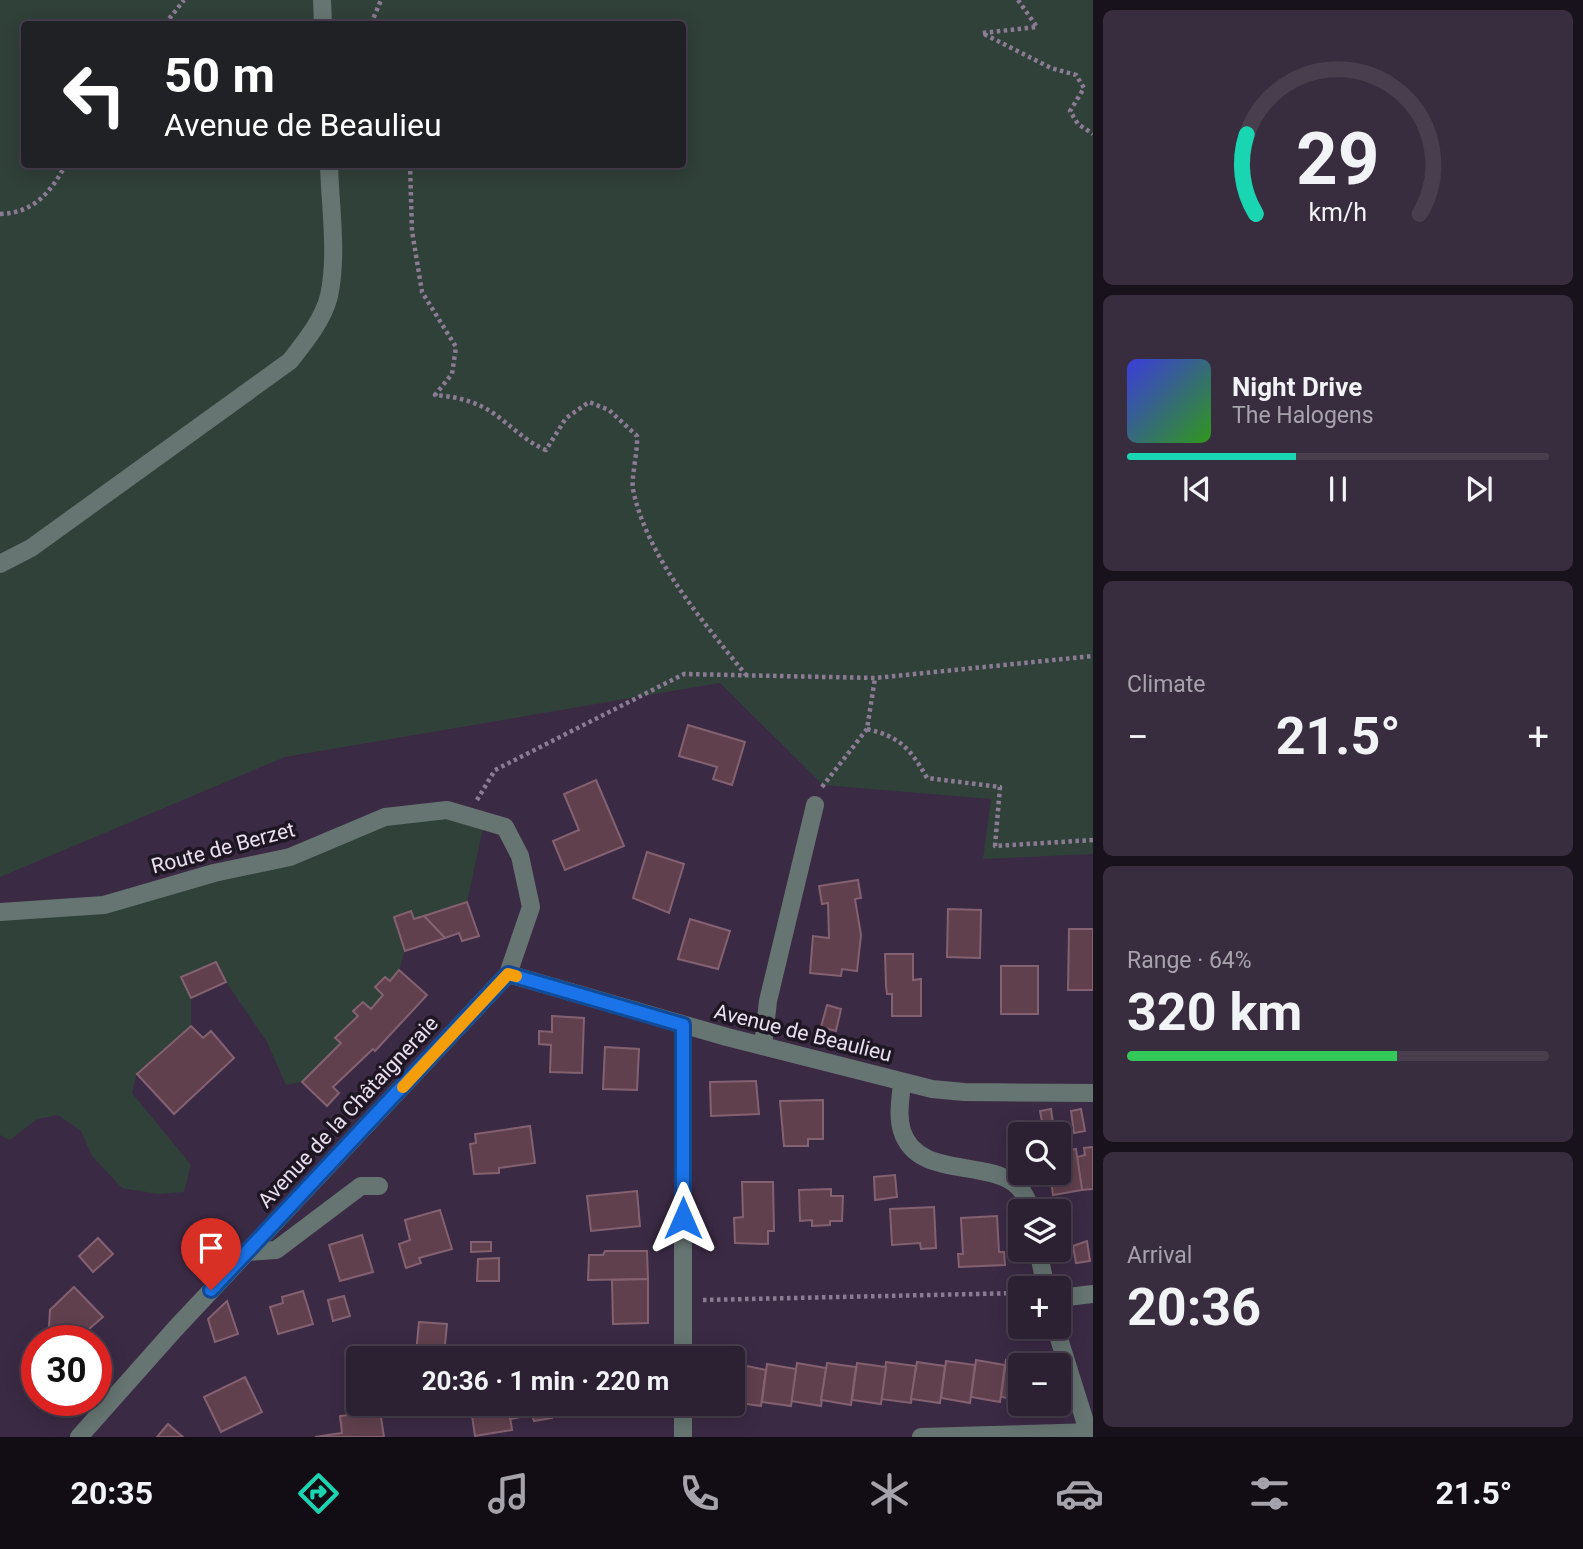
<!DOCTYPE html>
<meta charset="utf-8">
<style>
body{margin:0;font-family:Roboto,sans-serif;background:#382d3f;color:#f1f3f6;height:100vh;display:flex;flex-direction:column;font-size:26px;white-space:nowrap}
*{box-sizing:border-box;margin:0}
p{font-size:23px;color:#a6a3ac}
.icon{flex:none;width:38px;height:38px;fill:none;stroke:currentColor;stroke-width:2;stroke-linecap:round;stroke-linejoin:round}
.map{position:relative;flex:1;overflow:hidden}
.side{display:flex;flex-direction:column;gap:10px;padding:10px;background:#18121c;width:490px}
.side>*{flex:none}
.hud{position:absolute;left:21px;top:21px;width:665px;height:147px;border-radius:7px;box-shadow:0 4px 18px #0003,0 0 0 2px #483e4e;background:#202124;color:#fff;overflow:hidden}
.buttons{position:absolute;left:1008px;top:1122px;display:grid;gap:14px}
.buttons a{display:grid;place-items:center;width:63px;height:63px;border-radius:7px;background:#2c2033;box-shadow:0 4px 18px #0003,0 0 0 2px #483e4e;font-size:35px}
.speed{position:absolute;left:21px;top:1325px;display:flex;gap:14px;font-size:35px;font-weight:700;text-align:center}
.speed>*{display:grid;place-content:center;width:91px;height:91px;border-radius:50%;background:#2c2033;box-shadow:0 4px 18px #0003,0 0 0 2px #483e4e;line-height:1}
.speed .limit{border:10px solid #d22;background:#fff;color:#111}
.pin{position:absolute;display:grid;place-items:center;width:60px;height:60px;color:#fff;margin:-72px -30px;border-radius:50% 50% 50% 0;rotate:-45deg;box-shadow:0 0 7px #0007}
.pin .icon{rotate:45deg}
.me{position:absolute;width:77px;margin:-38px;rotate:0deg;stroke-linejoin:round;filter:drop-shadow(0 0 5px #0008)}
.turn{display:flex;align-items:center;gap:24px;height:147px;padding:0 28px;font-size:32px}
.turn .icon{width:91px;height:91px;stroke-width:2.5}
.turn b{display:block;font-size:49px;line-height:60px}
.big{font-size:52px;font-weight:700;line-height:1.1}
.side .widget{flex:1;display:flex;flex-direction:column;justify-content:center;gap:10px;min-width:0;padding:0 24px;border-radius:10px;background:#382d3f}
.side .dial{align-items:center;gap:0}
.dial svg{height:182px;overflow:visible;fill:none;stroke:#483e4e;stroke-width:7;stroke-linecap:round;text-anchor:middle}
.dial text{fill:#f1f3f6;stroke:none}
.song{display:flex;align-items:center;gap:21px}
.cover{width:84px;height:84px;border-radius:10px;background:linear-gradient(135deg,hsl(240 70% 55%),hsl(110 70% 35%))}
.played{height:7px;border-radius:4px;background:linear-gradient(90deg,#19d5b2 40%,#483e4e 40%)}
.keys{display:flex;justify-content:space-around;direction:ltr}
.heat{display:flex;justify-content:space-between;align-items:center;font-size:38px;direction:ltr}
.charge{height:10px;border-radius:5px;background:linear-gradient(90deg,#34c759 64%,#483e4e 0)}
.trip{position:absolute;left:346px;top:1346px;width:399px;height:70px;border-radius:7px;background:#2c2033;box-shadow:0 4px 18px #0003,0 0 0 2px #483e4e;font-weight:700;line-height:70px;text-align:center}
.dock{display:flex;height:112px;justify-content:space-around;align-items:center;background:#120d14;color:#a6a3ac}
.dock .icon{width:49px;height:49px}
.dock .selected{color:#19d5b2}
.dock b{font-size:32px;color:#f1f3f6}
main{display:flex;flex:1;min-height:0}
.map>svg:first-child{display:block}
.green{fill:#304139;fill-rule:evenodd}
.building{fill:#61404e;stroke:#846170;stroke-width:2}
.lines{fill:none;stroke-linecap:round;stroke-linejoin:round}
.path{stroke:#8a7c92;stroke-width:4.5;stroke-dasharray:3.5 3.5;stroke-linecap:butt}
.minor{stroke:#667572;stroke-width:18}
.route-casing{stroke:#114b97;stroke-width:18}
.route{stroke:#1a73e8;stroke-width:12}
.slow{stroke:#f59e0b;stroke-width:12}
.labels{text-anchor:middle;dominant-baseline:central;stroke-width:7;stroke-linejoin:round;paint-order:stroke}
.street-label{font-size:21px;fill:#e9dfef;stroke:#1e1622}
</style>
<main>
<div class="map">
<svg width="1093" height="1437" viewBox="0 0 1093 1437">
<rect width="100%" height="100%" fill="#3b2a44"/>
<g class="green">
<path d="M0,0h1093v854l-110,5 8,-60 -168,-14 -103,-102 -435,74 -285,120zM24,24h658v140h-658z"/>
<polygon points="385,817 485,820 467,902 414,919 399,970 390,981 385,977 376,987 383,995 371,1009 363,1002 353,1011 358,1016 335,1038 341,1043 302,1082 286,1085 267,1042 226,982 216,962 181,977 191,998 191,1026 137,1073 132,1093 191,1165 184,1192 159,1194 122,1188 92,1156 81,1131 58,1115 37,1119 10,1140 0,1135 0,912 104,905 214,873"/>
</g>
<g class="building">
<polygon points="688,725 745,742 732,785 713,779 717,767 679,756"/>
<polygon points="596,780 624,846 565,870 553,841 579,830 564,794"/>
<polygon points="647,852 684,864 669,913 633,898"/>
<polygon points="858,880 861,898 855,899 861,935 857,971 842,969 841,976 810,973 813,936 829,938 828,903 822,904 819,886"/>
<polygon points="467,902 479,936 462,941 459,933 445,938 424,916"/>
<polygon points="948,909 981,910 980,958 947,957"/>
<polygon points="411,911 414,919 424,916 445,938 405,951 394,917"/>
<polygon points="690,919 730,931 718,969 678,959"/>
<polygon points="1069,929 1093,929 1093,990 1068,990"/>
<polygon points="885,954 913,954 913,980 921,979 921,1016 892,1016 892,994 887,994 886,986"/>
<polygon points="216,962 226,982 191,998 181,977"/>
<rect x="1001" y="966" width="37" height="48"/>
<polygon points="399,970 427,995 375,1051 373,1049 333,1087 339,1093 327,1106 302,1082 341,1043 335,1038 358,1016 353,1011 363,1002 371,1009 383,995 375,987 385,977 390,981"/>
<polygon points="827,1005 841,1009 836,1031 821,1027"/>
<polygon points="552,1016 584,1018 582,1073 550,1072 551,1045 539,1044 539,1031 552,1032"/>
<polygon points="191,1026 203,1038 211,1031 234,1058 174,1114 137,1074"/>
<polygon points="605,1047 639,1049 637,1090 603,1089"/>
<polygon points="710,1082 756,1081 759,1114 711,1116"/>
<polygon points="823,1100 823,1139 808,1139 808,1146 784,1146 780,1101"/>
<polygon points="1051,1109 1054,1131 1044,1133 1040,1111"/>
<polygon points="1081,1109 1085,1131 1074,1133 1071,1111"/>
<polygon points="530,1126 535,1163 499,1168 499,1173 474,1174 470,1144 476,1143 475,1134"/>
<polygon points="1093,1147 1093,1189 1082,1190 1077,1157 1085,1155 1084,1148"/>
<polygon points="1076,1149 1082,1190 1053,1195 1050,1172 1059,1172 1059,1152"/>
<polygon points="895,1175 897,1197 875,1200 874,1177"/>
<polygon points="742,1182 773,1182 774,1231 768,1231 768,1244 735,1243 734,1218 743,1217"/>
<polygon points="831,1189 831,1196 843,1196 842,1221 830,1221 830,1225 812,1226 812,1220 800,1221 799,1190"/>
<polygon points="637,1191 640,1226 591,1231 587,1196"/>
<polygon points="934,1207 936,1248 921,1249 920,1243 892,1245 890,1209"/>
<polygon points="440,1210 452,1249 419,1258 421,1263 406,1268 399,1244 410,1240 405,1220"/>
<polygon points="997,1216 999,1252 1004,1252 1005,1265 959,1267 958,1254 963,1254 961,1218"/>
<polygon points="362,1235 373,1272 340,1281 329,1245"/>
<polygon points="98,1238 113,1254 93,1272 79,1256"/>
<polygon points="1087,1241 1090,1261 1076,1263 1073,1246"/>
<polygon points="471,1242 491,1242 491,1251 471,1252"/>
<polygon points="605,1251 647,1251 648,1279 588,1280 589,1255 603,1255"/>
<polygon points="499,1258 499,1281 477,1281 478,1259"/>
<polygon points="648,1279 648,1323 613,1324 612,1280"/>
<polygon points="74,1287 103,1317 76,1340 62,1340 49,1327 50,1310"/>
<polygon points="303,1291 313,1324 278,1334 270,1307 283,1303 282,1297"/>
<polygon points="344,1296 350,1316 333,1321 328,1300"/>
<polygon points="227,1301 238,1334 215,1342 208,1319"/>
<polygon points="419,1322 447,1324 444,1355 416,1353"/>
<polygon points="49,1327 62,1340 50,1340"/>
<polygon points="976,1360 1005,1365 1000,1402 971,1397"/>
<polygon points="1006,1360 1035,1364 1020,1365 1020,1400 1001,1397"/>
<polygon points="946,1361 975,1365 970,1403 941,1398"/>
<polygon points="886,1362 916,1366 911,1403 881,1399"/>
<polygon points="917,1362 945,1366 940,1403 911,1399"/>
<polygon points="797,1363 826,1368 821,1406 791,1401"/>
<polygon points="827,1363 856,1367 851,1405 821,1400"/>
<polygon points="857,1363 886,1367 881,1404 852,1400"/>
<polygon points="737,1364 766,1370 761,1406 733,1402"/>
<polygon points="767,1364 796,1369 791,1406 762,1402"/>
<polygon points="245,1377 262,1412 221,1432 204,1397"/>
<polygon points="466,1404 508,1404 512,1430 475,1436 472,1416 468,1416"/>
<polygon points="508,1404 562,1404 563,1410 551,1412 552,1418 534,1421 532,1415 510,1419"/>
<polygon points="608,1404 640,1404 609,1413"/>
<polygon points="608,1404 575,1411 573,1404"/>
<polygon points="380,1411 384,1437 315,1437 342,1433 340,1416"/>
<polygon points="168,1424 183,1437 157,1437"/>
</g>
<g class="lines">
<g class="path">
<polyline points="1018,0 1037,27 982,33 1051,68 1076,75 1084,88 1070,111 1078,124 1093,134"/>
<polyline points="165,24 184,0"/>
<polyline points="371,24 381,0"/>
<path d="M410,164l2,67 10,61 34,55 -4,27 -17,21c25,2 47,8 66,24 16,12 26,23 45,31l20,-32 23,-16 20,8 28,26c1,15 -6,42 -4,53 13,67 71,134 113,186"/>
<path d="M0,214c34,-1 51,-22 66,-50"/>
<path d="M867,729c33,8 43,19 60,49l73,9 -5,59 98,-6"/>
<polyline points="822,787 867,729 875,678"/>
<polyline points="477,800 495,770 684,674 875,678 1093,656"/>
<polyline points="703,1300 1020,1293"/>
</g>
<g class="minor">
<polyline points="322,0 323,24"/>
<path d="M0,564l31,-16 259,-187c15,-19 33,-41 39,-65 9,-42 1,-89 0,-132"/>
<polyline points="0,912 104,905 214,873 290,857 385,817 447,810 505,827 520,856 531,907 508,974 175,1329 79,1437"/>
<polyline points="508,974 727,1037 932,1089 964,1092 1093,1093"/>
<polyline points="763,1046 768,1001 815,805"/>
<path d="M902,1082c-1,15 -5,33 0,49 19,59 117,15 128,80"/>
<polyline points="1038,1250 1046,1288"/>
<polyline points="247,1252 276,1250 361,1186 379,1186"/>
<polyline points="1059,1298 1093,1294"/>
<polyline points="1055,1326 1088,1431"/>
<polyline points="683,1358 683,1025"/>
<polyline points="683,1437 683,1404"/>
<polyline points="921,1437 1093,1432"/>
</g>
</g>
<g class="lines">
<defs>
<polyline id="route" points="211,1290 508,974 683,1025 683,1218"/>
</defs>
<use href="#route" class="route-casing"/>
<use href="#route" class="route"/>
<polyline class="slow" points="403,1087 508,974 516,976"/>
</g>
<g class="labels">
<g class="street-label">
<text transform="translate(223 848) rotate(-15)">Route de Berzet</text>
<text transform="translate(803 1033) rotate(14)">Avenue de Beaulieu</text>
<text transform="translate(348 1112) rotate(-47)">Avenue de la Châtaigneraie</text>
</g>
</g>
</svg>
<div class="buttons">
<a><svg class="icon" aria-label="search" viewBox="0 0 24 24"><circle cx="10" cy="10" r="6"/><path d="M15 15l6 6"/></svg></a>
<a><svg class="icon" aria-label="layers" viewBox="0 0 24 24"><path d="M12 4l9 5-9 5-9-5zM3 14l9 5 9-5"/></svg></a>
<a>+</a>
<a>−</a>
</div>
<div class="speed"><div class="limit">30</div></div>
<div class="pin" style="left:211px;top:1290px;background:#d93025"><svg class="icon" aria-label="arrive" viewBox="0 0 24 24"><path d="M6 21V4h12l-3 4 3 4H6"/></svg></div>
<svg class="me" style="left:683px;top:1218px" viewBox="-20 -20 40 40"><path d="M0-17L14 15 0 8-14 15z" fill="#1a73e8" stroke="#fff" stroke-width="4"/></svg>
<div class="trip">20:36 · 1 min · 220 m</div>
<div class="hud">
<div class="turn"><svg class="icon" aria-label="left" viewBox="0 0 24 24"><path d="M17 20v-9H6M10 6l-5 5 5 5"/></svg><div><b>50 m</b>Avenue de Beaulieu</div></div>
</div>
</div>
<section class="side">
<div class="widget dial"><svg viewBox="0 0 100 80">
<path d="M14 69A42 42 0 1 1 86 69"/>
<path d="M14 69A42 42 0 0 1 10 34" stroke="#19d5b2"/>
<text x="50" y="56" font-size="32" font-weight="700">29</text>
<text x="50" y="72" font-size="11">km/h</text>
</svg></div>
<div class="widget">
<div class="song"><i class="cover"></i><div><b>Night Drive</b><p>The Halogens</p></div></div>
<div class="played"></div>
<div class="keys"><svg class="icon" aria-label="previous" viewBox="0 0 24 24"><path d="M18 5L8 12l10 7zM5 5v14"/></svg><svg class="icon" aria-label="pause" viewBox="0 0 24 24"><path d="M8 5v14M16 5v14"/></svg><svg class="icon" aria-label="next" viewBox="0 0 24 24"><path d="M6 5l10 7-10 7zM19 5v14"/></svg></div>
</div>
<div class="widget"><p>Climate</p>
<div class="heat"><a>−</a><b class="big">21.5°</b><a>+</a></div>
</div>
<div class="widget"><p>Range · 64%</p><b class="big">320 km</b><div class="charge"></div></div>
<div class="widget"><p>Arrival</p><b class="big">20:36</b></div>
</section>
</main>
<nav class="dock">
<b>20:35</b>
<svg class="icon selected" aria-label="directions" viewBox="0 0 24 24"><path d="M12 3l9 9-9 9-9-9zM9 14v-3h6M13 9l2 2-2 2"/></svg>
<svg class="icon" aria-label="music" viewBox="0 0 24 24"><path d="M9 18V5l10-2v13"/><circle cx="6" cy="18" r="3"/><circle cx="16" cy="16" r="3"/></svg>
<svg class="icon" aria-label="phone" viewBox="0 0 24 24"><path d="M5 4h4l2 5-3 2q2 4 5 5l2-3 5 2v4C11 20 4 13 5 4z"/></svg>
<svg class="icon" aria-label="climate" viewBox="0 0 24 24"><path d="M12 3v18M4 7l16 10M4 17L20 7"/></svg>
<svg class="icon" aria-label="car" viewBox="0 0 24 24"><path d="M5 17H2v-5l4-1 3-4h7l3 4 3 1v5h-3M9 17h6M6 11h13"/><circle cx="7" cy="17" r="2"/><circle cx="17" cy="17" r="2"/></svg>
<svg class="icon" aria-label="filters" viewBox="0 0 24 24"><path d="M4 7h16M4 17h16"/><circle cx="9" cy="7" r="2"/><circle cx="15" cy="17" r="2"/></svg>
<b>21.5°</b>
</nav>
